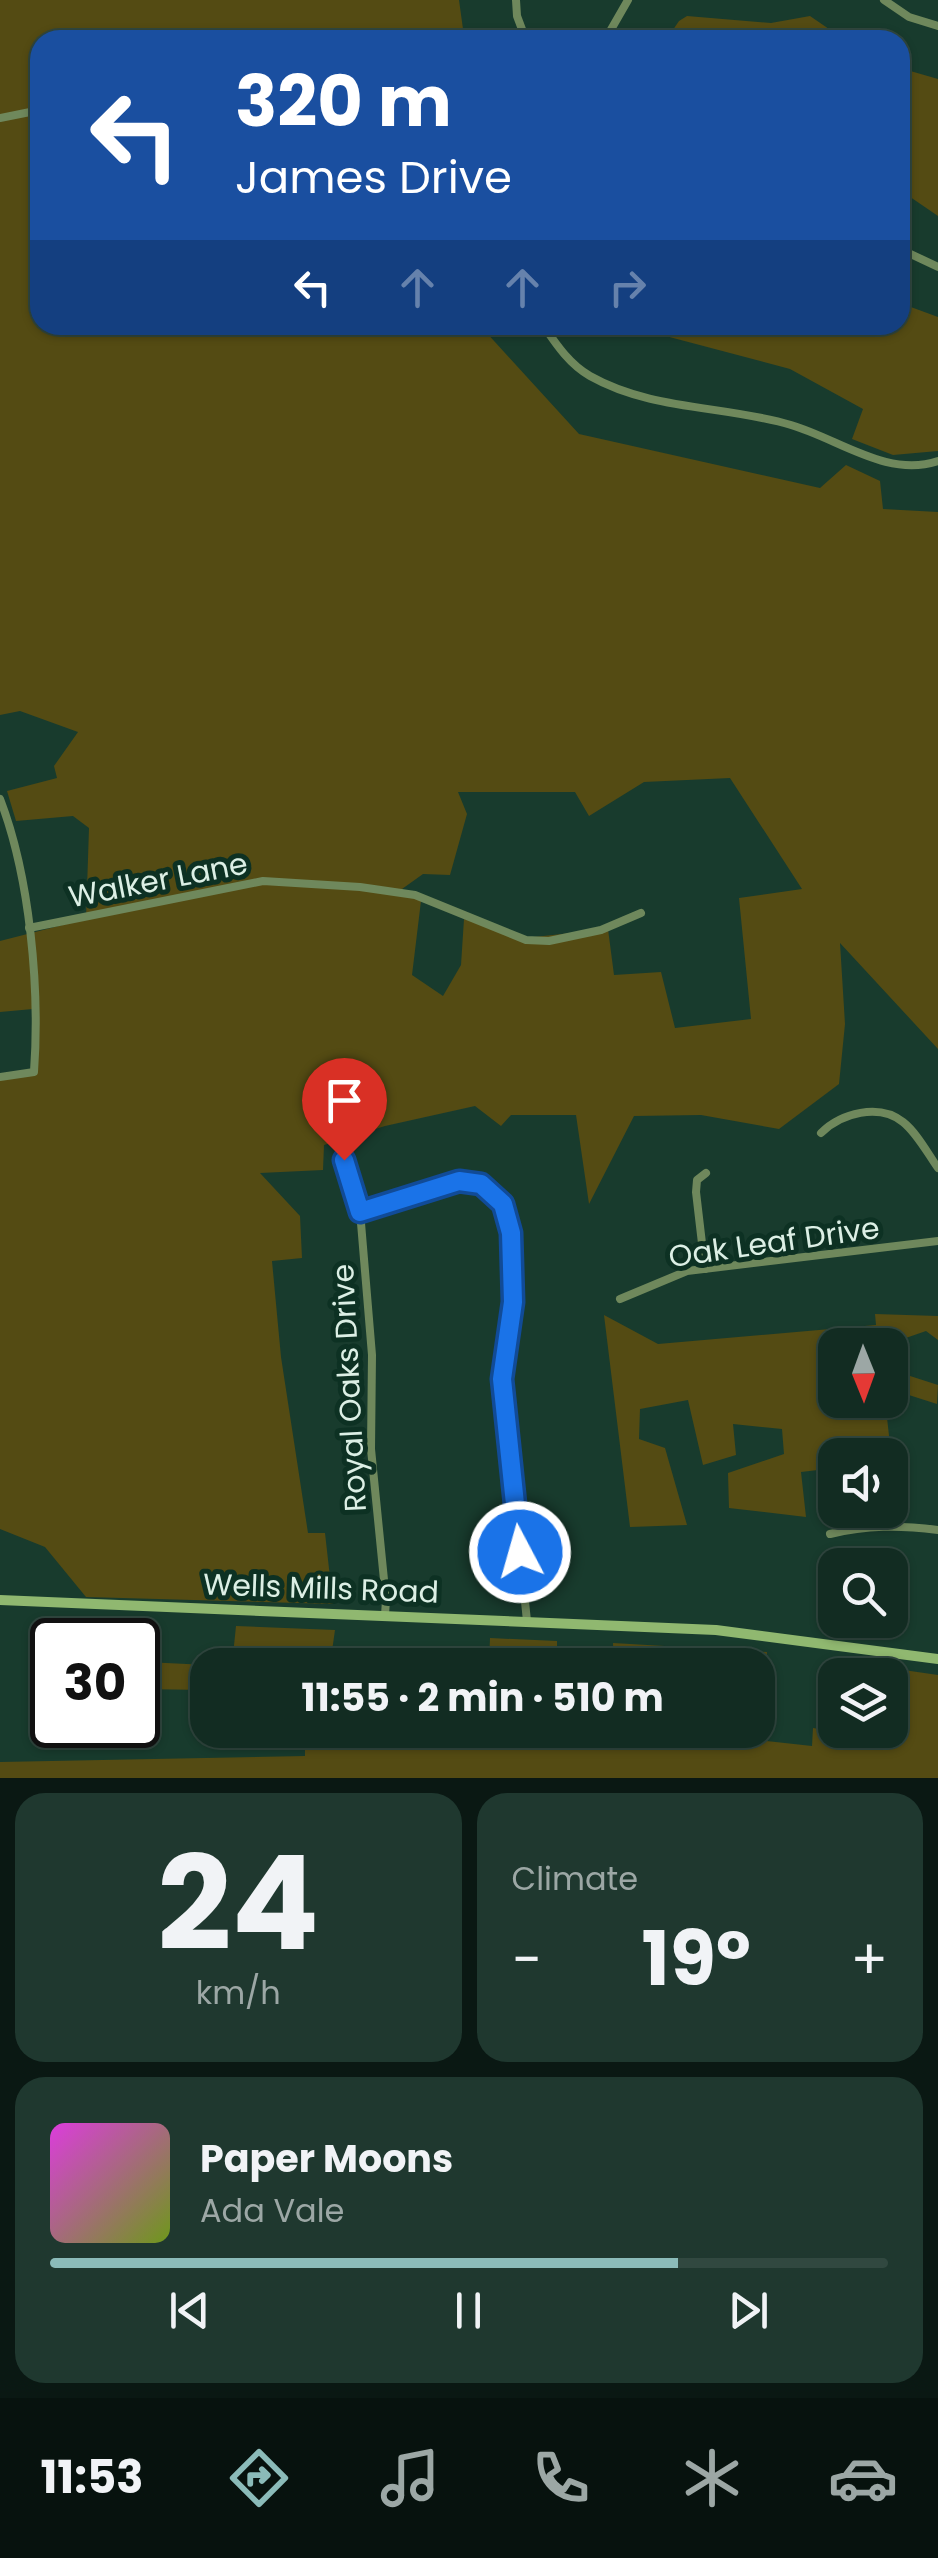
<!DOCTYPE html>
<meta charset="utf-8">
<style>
body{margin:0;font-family:Poppins,sans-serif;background:#1f382f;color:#f1f3f6;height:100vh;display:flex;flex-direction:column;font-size:38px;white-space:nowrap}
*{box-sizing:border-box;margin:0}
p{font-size:32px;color:#9ca7a5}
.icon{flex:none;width:55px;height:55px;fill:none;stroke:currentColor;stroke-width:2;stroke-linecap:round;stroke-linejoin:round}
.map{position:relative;height:1778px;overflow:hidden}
.details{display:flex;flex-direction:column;gap:15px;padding:15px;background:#0a1813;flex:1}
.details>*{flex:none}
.guide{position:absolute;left:30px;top:30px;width:880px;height:305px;border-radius:30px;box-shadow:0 2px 8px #0004,0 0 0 2px #314840;background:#1a4fa0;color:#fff;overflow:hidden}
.needle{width:65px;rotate:179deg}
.buttons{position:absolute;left:818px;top:1328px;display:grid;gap:20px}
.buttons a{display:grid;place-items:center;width:90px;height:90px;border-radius:20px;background:#122c22;box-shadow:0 2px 8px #0004,0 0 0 2px #314840;font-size:50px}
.speed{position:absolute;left:30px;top:1618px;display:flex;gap:20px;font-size:50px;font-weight:700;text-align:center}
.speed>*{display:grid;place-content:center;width:130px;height:130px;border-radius:50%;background:#122c22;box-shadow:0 2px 8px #0004,0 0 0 2px #314840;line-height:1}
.speed .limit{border:5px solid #111;border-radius:15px;background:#fff;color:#111}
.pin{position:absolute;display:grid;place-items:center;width:85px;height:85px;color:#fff;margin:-102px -42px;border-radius:50% 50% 50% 0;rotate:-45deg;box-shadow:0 0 10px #0007}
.pin .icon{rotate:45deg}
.me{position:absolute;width:110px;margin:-55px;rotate:354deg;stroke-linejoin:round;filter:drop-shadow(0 0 8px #0008)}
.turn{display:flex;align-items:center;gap:35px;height:210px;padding:0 40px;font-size:45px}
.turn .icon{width:130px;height:130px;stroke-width:2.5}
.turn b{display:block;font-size:70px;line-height:85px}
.lanes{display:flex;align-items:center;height:95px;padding:0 40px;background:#0003;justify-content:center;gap:50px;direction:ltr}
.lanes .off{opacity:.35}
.big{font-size:75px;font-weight:700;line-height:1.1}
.details .tile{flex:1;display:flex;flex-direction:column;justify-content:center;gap:15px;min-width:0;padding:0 35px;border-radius:30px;background:#1f382f}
.details .dial{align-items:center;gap:0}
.dial b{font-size:130px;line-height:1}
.song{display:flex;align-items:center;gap:30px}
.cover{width:120px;height:120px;border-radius:15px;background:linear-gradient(135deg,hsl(300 70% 55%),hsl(80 70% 35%))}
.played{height:10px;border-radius:5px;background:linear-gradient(90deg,#8bbbb9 75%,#314840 75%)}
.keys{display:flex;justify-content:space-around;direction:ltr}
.heat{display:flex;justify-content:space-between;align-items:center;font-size:55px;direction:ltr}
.details .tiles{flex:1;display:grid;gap:15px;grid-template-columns:1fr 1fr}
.tile:last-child{grid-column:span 2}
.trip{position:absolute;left:190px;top:1648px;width:585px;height:100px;border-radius:30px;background:#122c22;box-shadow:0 2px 8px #0004,0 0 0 2px #314840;font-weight:700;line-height:100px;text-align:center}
.menu{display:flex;height:160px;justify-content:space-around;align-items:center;background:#07120e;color:#9ca7a5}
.menu .icon{width:70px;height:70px}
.menu .active{color:#8bbbb9}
.menu b{font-size:45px;color:#f1f3f6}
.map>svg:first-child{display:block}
.green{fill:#544b13;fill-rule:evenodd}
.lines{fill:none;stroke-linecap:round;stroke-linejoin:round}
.minor{stroke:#6f885c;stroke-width:8}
.secondary{stroke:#90b870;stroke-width:10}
.route-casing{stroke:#114b97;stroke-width:25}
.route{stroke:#1a73e8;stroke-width:18}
.labels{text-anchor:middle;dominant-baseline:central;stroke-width:10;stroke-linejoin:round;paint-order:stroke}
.street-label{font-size:30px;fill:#dcefe5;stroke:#0d3123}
</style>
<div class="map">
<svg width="938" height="1778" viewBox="0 0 938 1778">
<rect width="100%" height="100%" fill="#183b2d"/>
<g class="green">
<path d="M0,0h459l4,29 4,11h-427v285h444l1,6 94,103 241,54 26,-23 34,16 3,28 55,3v537l-98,-106 5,81 -6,60 -60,45 -78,-14 -67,1 -45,88 -13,-89h-65l-10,11 -26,-20 -90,20 -61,19 -1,25 -63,3 40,43 2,42 -30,3 9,96 27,176h17l8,71 -247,-7 -41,-50 -45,-18v-453l34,-5 -1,-62 -33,3v-71l86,-22 3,-91 -16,-12 -57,5 -9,-30 50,-13 -3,-12 24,-34 -58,-21 -20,4zM730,778l72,111 -63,9 12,121 -76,9 -14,-56 -47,3 -6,-46 -83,9 -61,-19 -3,46 -18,31 -31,-21 9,-74 -19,-12 21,-15 27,1 17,-61 -9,-22h117l14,24 55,-34z"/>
<polygon points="687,16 771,23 810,16 845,40 666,40 679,21"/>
<polygon points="900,68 938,79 938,216 900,190"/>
<polygon points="900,303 938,317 938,451 893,455 852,439 863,409 790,369 624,325 900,325"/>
<polygon points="875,1314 938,1316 938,1340 926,1331 900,1340 907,1375 938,1385 937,1404 890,1389 890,1345 835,1345 835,1400 885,1400 892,1462 890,1455 835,1455 835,1468 801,1472 806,1517 729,1508 728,1473 784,1454 782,1429 733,1424 736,1455 703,1465 688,1400 640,1409 639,1439 665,1448 687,1525 630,1527 604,1315 658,1344 876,1325"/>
<polygon points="45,1623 55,1640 52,1640 52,1688 40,1688"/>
<polygon points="236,1626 335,1630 330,1665 232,1665"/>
<polygon points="490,1638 557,1641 557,1665 489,1665"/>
<polygon points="613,1643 767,1652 766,1667 614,1665"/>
<polygon points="138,1651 146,1662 207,1665 207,1690 138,1689"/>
<polygon points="883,1667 938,1675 938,1778 0,1778 0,1762 305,1756 305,1730 721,1730 722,1736 812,1746 813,1728 873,1738 875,1730 890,1730 890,1675 882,1675"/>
</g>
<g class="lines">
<g class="minor">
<polyline points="516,0 517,16 526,40"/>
<polyline points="884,0 909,17 938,26"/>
<polyline points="605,40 628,0"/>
<polyline points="0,118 40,110"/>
<polyline points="900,249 938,267"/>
<path d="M543,325c13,19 26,39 47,51 62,35 134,29 201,49 48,14 96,53 147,36"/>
<path d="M0,799c30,78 40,189 34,273l-34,5"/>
<polyline points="29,928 263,881 360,887 415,895 526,940 549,941 601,930 641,913"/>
<path d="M821,1133c20,-20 58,-30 82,-11 14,11 25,32 35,46"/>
<polyline points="345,1160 360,1211 372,1355 371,1449 386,1600 385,1615"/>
<polyline points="360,1211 389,1205 459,1181 481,1184 503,1204 511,1233 513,1302 502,1379 527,1621"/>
<polyline points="705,1269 696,1192 697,1180 706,1173"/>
<polyline points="620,1299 687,1271 938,1241"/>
<path d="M830,1534c37,-9 69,-9 108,-4"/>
</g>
<polyline class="secondary" points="0,1600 716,1630 938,1659"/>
</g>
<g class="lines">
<defs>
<polyline id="route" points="344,1160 360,1212 459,1181 481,1184 503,1204 511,1233 513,1302 502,1379 520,1552"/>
</defs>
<use href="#route" class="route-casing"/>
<use href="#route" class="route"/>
</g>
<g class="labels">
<g class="street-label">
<text transform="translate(158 880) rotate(-11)">Walker Lane</text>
<text transform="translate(774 1242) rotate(-8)">Oak Leaf Drive</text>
<text transform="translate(349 1388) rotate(-93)">Royal Oaks Drive</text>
<text transform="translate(321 1588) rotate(2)">Wells Mills Road</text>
</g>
</g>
</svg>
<div class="buttons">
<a><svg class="needle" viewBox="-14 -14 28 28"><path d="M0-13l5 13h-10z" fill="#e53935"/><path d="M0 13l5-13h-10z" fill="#9ca7a5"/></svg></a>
<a><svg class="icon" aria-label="sound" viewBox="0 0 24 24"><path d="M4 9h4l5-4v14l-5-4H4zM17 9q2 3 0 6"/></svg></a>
<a><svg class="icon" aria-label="search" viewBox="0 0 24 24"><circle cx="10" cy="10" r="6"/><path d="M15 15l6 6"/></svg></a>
<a><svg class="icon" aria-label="layers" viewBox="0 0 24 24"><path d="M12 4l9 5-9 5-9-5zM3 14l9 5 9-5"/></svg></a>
</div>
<div class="speed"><div class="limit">30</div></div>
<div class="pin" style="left:344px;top:1160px;background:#d93025"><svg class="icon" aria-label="arrive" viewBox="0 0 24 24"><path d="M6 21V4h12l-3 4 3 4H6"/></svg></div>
<svg class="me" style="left:520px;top:1552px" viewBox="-20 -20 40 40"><circle r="17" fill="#1a73e8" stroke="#fff" stroke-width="3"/><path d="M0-11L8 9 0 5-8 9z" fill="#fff"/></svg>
<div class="trip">11:55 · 2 min · 510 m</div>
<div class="guide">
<div class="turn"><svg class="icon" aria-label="left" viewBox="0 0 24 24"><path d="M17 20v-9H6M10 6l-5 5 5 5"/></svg><div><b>320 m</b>James Drive</div></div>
<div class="lanes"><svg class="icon" aria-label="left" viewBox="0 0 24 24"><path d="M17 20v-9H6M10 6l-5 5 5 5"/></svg><svg class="icon off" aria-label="ahead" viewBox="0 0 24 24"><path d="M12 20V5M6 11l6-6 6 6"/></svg><svg class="icon off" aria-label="ahead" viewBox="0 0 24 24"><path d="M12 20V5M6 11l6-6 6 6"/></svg><svg class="icon off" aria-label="right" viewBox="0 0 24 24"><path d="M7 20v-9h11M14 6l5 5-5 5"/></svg></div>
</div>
</div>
<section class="details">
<div class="tiles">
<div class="tile dial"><b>24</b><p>km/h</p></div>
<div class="tile"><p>Climate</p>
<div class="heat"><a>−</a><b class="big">19°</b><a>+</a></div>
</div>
<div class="tile">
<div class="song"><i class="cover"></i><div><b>Paper Moons</b><p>Ada Vale</p></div></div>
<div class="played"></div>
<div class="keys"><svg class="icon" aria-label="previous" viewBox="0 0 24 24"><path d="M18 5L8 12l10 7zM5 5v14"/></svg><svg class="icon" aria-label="pause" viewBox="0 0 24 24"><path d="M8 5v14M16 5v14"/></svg><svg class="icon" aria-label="next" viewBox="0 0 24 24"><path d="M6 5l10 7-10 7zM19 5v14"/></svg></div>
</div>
</div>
</section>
<nav class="menu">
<b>11:53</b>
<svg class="icon active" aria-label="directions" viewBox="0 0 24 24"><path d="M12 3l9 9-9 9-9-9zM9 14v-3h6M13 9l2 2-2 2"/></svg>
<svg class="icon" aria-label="music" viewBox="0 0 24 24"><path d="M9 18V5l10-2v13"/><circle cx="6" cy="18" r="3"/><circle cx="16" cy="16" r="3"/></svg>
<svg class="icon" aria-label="phone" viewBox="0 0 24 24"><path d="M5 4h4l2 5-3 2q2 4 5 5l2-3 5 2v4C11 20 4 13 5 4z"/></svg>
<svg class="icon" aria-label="climate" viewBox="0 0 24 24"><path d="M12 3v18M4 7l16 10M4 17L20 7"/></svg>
<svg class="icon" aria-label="car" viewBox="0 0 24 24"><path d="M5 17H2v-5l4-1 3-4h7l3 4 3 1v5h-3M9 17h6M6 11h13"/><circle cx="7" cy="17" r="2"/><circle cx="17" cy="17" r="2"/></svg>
</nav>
